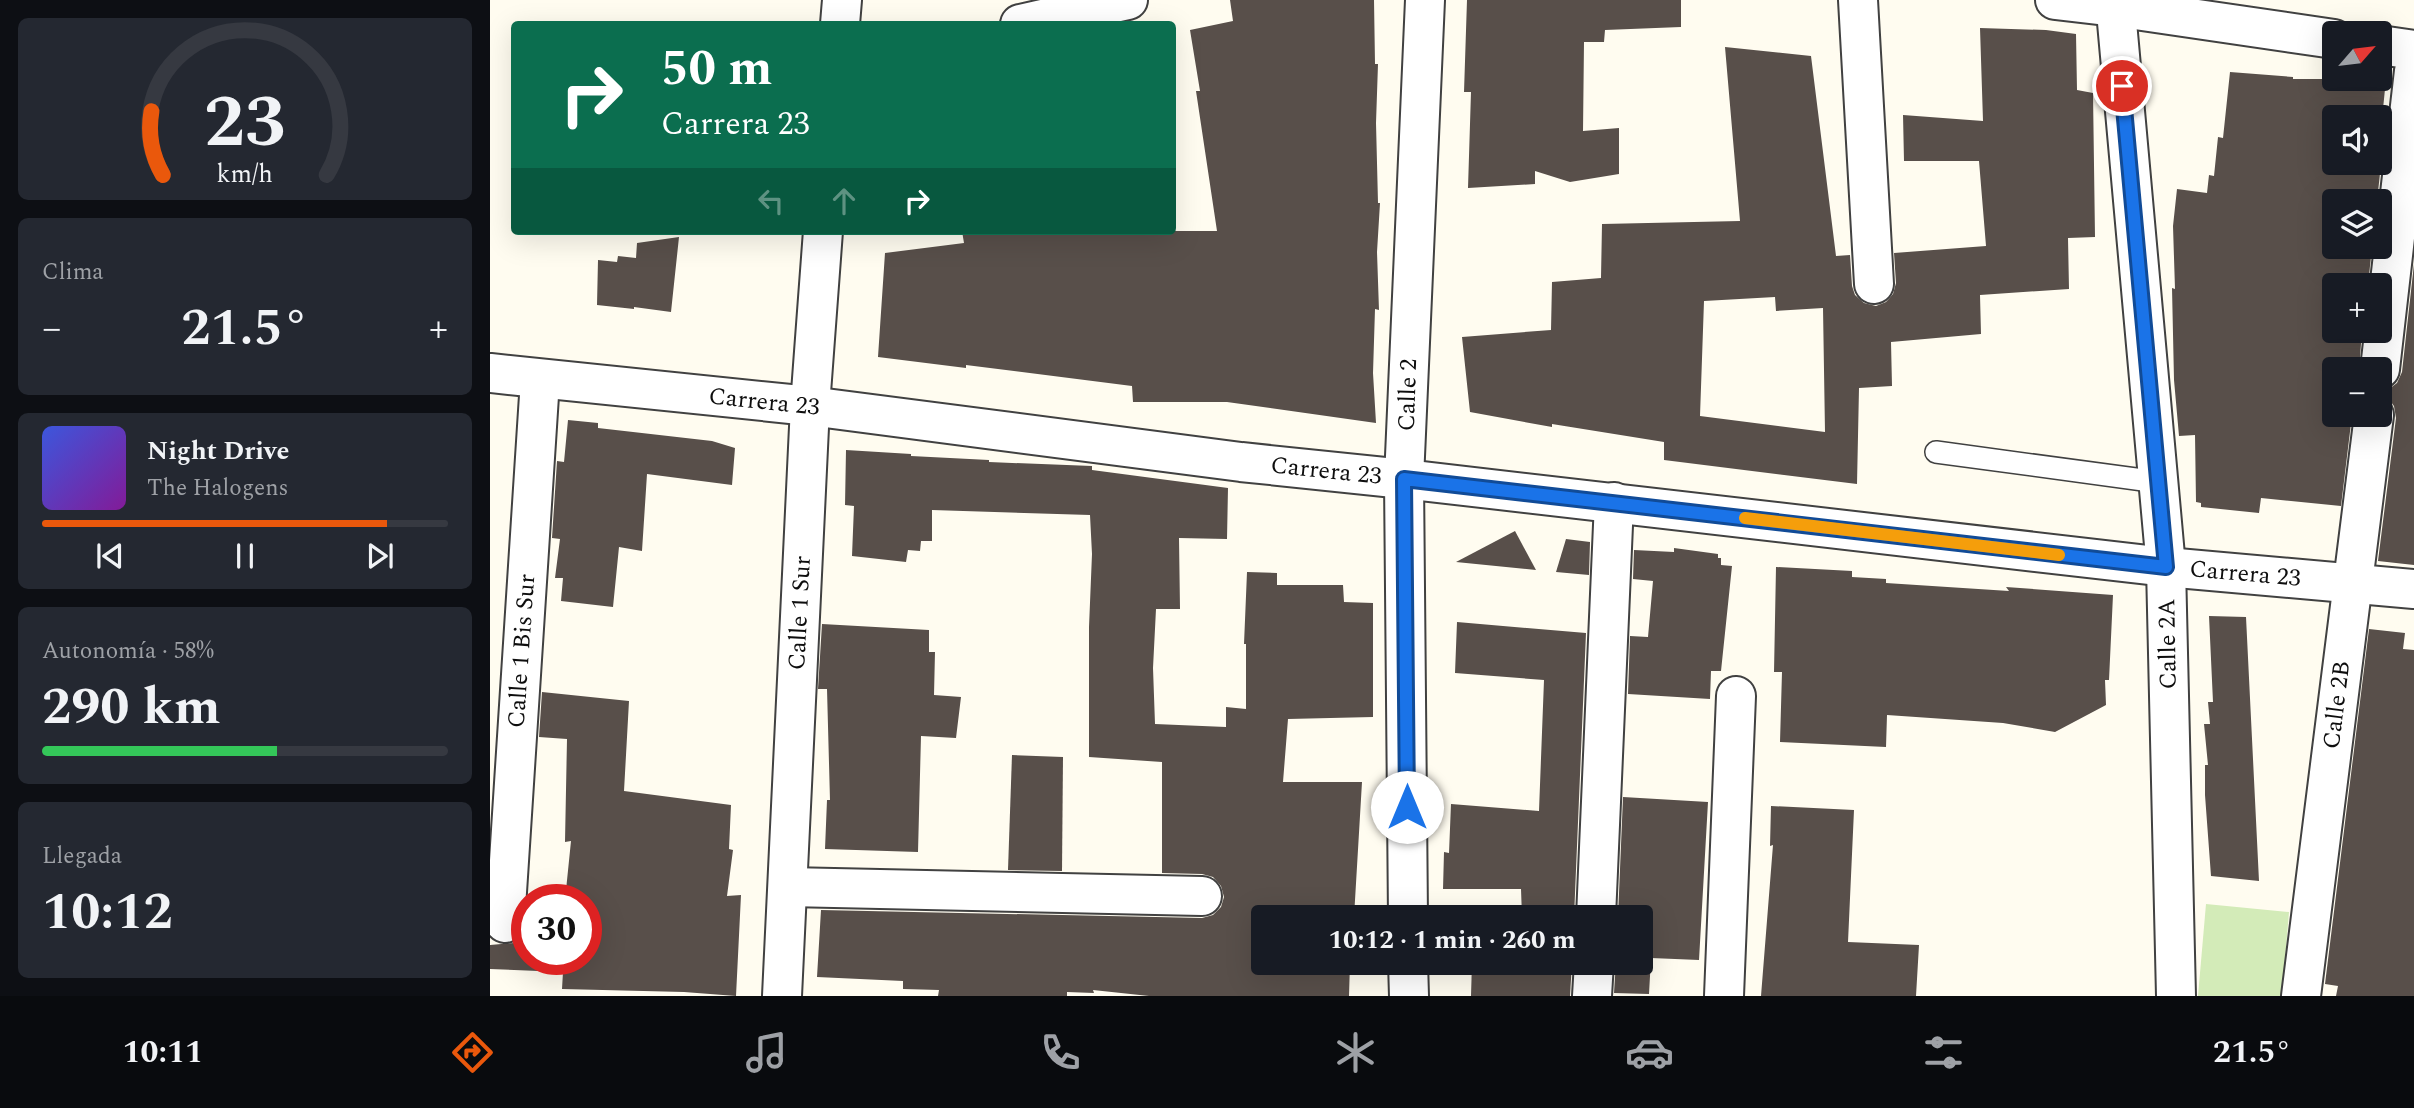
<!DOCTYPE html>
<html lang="es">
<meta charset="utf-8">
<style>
body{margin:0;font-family:Spectral,serif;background:#242831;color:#f1f3f6;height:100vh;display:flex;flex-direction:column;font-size:26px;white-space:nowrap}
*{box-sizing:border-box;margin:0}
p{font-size:23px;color:#9ea1a6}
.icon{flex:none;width:38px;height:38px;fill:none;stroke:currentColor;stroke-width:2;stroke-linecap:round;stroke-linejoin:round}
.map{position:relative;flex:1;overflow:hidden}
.sheet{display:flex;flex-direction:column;gap:18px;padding:18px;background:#0d0f14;width:490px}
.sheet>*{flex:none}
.top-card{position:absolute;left:21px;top:21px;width:665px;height:214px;border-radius:7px;box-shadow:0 7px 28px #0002;background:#0b6e4f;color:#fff;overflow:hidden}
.needle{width:46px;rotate:62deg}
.controls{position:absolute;left:1832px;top:21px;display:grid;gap:14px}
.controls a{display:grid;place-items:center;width:70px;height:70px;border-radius:7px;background:#171b24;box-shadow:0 7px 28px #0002;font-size:35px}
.speed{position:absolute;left:21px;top:884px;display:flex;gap:14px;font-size:35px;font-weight:700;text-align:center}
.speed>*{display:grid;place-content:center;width:91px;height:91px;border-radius:50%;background:#171b24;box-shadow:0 7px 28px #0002;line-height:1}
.speed .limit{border:10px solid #d22;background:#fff;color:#111}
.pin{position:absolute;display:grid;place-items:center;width:60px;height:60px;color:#fff;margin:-30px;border:4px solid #fff;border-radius:50%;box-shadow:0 2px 7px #0007}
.me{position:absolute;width:77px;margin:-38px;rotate:0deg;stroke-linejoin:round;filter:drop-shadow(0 0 5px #0008)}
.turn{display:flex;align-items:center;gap:24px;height:147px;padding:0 35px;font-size:32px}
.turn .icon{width:91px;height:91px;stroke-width:2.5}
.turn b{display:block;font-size:49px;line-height:60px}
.lanes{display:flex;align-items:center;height:66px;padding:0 35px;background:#0003;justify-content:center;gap:35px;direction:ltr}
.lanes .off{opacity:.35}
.big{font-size:52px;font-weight:700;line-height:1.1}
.sheet .tile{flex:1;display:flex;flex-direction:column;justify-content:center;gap:10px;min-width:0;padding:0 24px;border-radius:10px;background:#242831}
.sheet .dial{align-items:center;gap:0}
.dial svg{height:182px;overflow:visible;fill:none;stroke:#363941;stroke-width:7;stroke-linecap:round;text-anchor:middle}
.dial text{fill:#f1f3f6;stroke:none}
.song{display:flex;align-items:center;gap:21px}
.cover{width:84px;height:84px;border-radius:10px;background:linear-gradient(135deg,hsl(230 70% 55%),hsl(290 70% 35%))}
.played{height:7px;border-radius:4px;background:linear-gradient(90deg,#ea580c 85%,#363941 85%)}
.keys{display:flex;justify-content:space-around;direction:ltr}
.heat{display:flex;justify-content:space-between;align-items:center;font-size:38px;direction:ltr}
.charge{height:10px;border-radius:5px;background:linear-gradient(90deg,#34c759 58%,#363941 0)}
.trip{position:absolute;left:761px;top:905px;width:402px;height:70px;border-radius:7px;background:#171b24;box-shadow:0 7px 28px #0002;font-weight:700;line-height:70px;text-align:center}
.tabs{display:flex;height:112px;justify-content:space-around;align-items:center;background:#090b0e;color:#9ea1a6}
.tabs .icon{width:49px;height:49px}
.tabs .active{color:#ea580c}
.tabs b{font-size:32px;color:#f1f3f6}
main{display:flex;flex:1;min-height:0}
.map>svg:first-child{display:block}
.green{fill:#d3ebb8}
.building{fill:#584f4a;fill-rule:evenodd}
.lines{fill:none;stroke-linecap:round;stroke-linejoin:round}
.lane-casing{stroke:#414141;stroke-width:24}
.street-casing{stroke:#414141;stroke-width:42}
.lane{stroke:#fff;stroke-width:21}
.street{stroke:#fff;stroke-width:38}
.route-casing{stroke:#114b97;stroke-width:18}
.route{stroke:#1a73e8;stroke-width:12}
.slow{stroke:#f59e0b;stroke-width:12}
.labels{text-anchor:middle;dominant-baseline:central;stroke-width:7;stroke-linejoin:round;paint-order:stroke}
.street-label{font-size:24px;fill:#0e0e0e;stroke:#fff}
</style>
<main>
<section class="sheet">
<div class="tile dial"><svg viewBox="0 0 100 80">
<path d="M14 69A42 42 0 1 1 86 69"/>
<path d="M14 69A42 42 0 0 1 9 41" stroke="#ea580c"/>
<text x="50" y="56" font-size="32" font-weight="700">23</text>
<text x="50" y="72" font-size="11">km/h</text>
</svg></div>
<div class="tile"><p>Clima</p>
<div class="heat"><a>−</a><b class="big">21.5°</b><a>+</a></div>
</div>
<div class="tile">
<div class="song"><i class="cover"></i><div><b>Night Drive</b><p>The Halogens</p></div></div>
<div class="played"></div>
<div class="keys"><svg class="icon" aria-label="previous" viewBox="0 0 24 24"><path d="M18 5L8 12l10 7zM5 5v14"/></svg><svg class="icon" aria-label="pause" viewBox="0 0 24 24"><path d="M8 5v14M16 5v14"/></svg><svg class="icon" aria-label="next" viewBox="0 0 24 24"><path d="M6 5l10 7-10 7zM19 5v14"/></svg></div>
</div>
<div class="tile"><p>Autonomía · 58%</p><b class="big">290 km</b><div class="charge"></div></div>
<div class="tile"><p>Llegada</p><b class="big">10:12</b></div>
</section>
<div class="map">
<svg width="1924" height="996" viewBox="0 0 1924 996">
<rect width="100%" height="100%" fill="#fffcf0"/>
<polygon class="green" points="1716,904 1799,912 1792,996 1708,996"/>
<g class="building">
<polygon points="740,0 884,0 885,64 888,64 886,123 888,203 890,203 887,252 889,310 885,309 883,373 886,423 737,402 643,402 642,386 476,365 476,368 388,357 395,253 474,243 472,231 727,231 706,91 710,91 700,30 743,21"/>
<polygon points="977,0 1191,0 1191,27 1115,30 1114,42 1094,42 1093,131 1129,128 1129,174 1080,182 1045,171 1045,184 978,188 981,92 974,92"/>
<path d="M1490,28l66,2 30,4 1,56 16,3 2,144 -27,1 1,51 -89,6 1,39 -90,8 1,44 -33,2 -2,96 -193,-24v-18l-112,-18v3l-82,-15 -8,-75 89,-7 1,-48 49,-4 1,-54 138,-3 -15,-174 86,9 25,200 14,-1 2,31 3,9 9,8 12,3 10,-4 7,-8 3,-11 -2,-30 92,-7 -7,-85h-75l-1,-46 80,6zM1285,297l1,14 47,-3 2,124 -125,-16 4,-115z"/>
<polygon points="1740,72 1803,77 1803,79 1877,79 1876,87 1895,89 1890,139 1890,117 1844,117 1844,163 1890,163 1890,155 1892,155 1887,201 1844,201 1844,247 1882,247 1878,285 1844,285 1844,331 1872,331 1869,369 1844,369 1844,415 1862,415 1851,506 1771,498 1769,513 1711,507 1711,503 1706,502 1705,435 1689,436 1684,380 1682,288 1685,289 1683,226 1687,189 1717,193 1719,175 1724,176 1728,137 1733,138"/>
<polygon points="189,237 181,312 144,307 144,309 107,305 108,260 127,262 128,256 146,258 147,243"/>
<polygon points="1924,264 1924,565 1888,561 1906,418 1904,406 1898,398 1890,395 1890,390 1899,389 1907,383 1912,372"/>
<polygon points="78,420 108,423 108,428 222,441 245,448 242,485 157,474 152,551 129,547 123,607 71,601 73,578 65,578 70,539 62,538 67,461 74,462"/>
<polygon points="356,450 421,454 421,456 499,460 499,462 602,466 602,470 738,488 737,539 689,538 690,609 666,609 663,668 665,724 736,727 736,707 756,709 756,644 754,644 757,572 787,573 787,585 853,585 854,602 883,603 883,717 798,719 793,782 872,782 864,917 774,917 774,962 860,962 859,996 659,996 603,990 604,993 577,992 577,996 448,996 449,990 413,989 413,981 327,977 331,910 712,918 723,915 731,907 734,897 731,886 723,877 712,874 672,873 672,762 599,757 599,627 602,554 600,515 442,510 442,541 431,541 430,551 418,550 416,562 362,556 364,506 355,505"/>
<polygon points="1025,531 1046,570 966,562"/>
<polygon points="1076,539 1100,542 1099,575 1066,572"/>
<polygon points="1184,548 1228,554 1228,558 1231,558 1231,565 1242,566 1231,671 1221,671 1220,699 1138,694 1140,636 1158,637 1163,581 1143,579 1144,550 1184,552"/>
<polygon points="1286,567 1362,571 1362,577 1396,579 1396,583 1519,591 1516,587 1623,595 1619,680 1615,680 1616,705 1565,732 1513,723 1397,715 1396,747 1290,742 1292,672 1284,672"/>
<polygon points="1719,616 1756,617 1769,881 1721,876 1715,795 1715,765 1718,765 1714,724 1720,724 1718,702 1723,702"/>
<polygon points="967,622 1096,633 1084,917 1032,917 1031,889 953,889 954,852 959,853 961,804 1049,811 1054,680 965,673"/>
<polygon points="332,624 439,630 439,652 445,652 444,695 471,697 466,738 431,736 428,852 335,849 337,800 340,800 337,689 328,689"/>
<polygon points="1879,629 1915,633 1913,649 1924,650 1924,996 1846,996 1848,986 1835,984"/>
<polygon points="52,692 139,701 134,791 241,805 239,849 243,850 237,896 251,895 246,996 194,992 72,989 73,972 0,969 0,945 24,943 37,938 37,959 96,959 96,900 75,900 81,841 75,842 77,739 49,737"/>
<polygon points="522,755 573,757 572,871 518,870"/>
<polygon points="1133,797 1218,802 1209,960 1161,958 1159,994 1124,993 1126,962 1152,962 1152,917 1128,917"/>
<polygon points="1281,806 1364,810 1358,942 1429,945 1426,996 1271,996 1283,845 1280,846"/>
<polygon points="982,962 1082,962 1080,996 981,996"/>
</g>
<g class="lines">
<defs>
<polyline id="lane" points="1446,452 1668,482"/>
<g id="street">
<polyline points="1368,0 1384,284"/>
<polyline points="1565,0 1625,7 1844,39"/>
<polyline points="1625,0 1676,567 1686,996"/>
<polyline points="350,24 352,0"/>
<polyline points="530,24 638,0"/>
<polyline points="1890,45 1924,50"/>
<polyline points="1890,369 1924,71"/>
<polyline points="0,373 320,406 751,462 914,479 1676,567 1924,589"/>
<polyline points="298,887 712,896"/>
<polyline points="918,917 914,479 935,0"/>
<polyline points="1106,917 1124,502"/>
<polyline points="15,923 50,380"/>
<polyline points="918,962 919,996"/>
<polyline points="292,996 320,406 333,231"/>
<polyline points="1102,996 1104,962"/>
<polyline points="1234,996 1246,696"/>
<polyline points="1811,996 1884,415"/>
</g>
</defs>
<use href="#lane" class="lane-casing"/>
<use href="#street" class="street-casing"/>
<use href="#lane" class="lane"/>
<use href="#street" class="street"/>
</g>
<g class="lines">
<defs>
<polyline id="route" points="917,807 914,479 1676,567 1632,86"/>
</defs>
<use href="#route" class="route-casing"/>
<use href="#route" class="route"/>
<polyline class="slow" points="1255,518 1569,555"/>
</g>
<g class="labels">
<g class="street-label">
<text transform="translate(918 395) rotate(-88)">Calle 2</text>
<text transform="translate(274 402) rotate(6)">Carrera 23</text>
<text transform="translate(836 471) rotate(6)">Carrera 23</text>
<text transform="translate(1755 574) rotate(5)">Carrera 23</text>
<text transform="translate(310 613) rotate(-87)">Calle 1 Sur</text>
<text transform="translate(1678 644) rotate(-91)">Calle 2A</text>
<text transform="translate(32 651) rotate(-86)">Calle 1 Bis Sur</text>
<text transform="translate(1847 705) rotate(-83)">Calle 2B</text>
</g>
</g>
</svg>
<div class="controls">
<a><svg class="needle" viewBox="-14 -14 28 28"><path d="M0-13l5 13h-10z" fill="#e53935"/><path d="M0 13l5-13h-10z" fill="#9ea1a6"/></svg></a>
<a><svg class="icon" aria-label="sound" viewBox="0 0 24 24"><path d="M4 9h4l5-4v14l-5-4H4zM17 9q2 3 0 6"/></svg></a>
<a><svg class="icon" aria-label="layers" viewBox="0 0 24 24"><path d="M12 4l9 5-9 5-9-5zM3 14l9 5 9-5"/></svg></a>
<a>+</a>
<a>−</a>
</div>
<div class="speed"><div class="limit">30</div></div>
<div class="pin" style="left:1632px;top:86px;background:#d93025"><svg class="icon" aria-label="arrive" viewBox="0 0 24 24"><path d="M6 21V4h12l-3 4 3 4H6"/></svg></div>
<svg class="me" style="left:917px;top:807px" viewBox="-20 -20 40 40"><circle r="19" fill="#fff"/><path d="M0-13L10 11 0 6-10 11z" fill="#1a73e8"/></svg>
<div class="trip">10:12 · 1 min · 260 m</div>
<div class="top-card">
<div class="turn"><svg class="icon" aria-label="right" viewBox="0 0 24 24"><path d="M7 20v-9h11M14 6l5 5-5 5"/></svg><div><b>50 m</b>Carrera 23</div></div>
<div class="lanes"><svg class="icon off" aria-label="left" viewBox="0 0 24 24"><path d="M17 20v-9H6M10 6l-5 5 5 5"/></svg><svg class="icon off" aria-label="ahead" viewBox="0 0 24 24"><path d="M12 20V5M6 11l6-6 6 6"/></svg><svg class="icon" aria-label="right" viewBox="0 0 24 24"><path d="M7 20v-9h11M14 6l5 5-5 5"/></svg></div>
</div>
</div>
</main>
<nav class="tabs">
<b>10:11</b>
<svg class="icon active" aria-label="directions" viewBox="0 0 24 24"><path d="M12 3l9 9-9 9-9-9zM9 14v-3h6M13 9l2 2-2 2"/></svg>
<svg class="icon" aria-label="music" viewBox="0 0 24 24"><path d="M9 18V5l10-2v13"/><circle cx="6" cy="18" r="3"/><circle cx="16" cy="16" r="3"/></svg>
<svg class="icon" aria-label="phone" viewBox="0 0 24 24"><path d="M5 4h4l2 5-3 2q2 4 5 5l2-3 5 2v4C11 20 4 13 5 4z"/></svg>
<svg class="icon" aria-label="climate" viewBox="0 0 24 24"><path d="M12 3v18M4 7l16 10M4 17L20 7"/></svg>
<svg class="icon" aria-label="car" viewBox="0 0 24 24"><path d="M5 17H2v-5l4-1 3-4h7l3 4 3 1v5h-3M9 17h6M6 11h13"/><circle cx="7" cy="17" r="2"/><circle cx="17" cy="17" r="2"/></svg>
<svg class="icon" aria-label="filters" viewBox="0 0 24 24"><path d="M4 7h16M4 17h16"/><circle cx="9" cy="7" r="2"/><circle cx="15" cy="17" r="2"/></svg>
<b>21.5°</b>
</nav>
